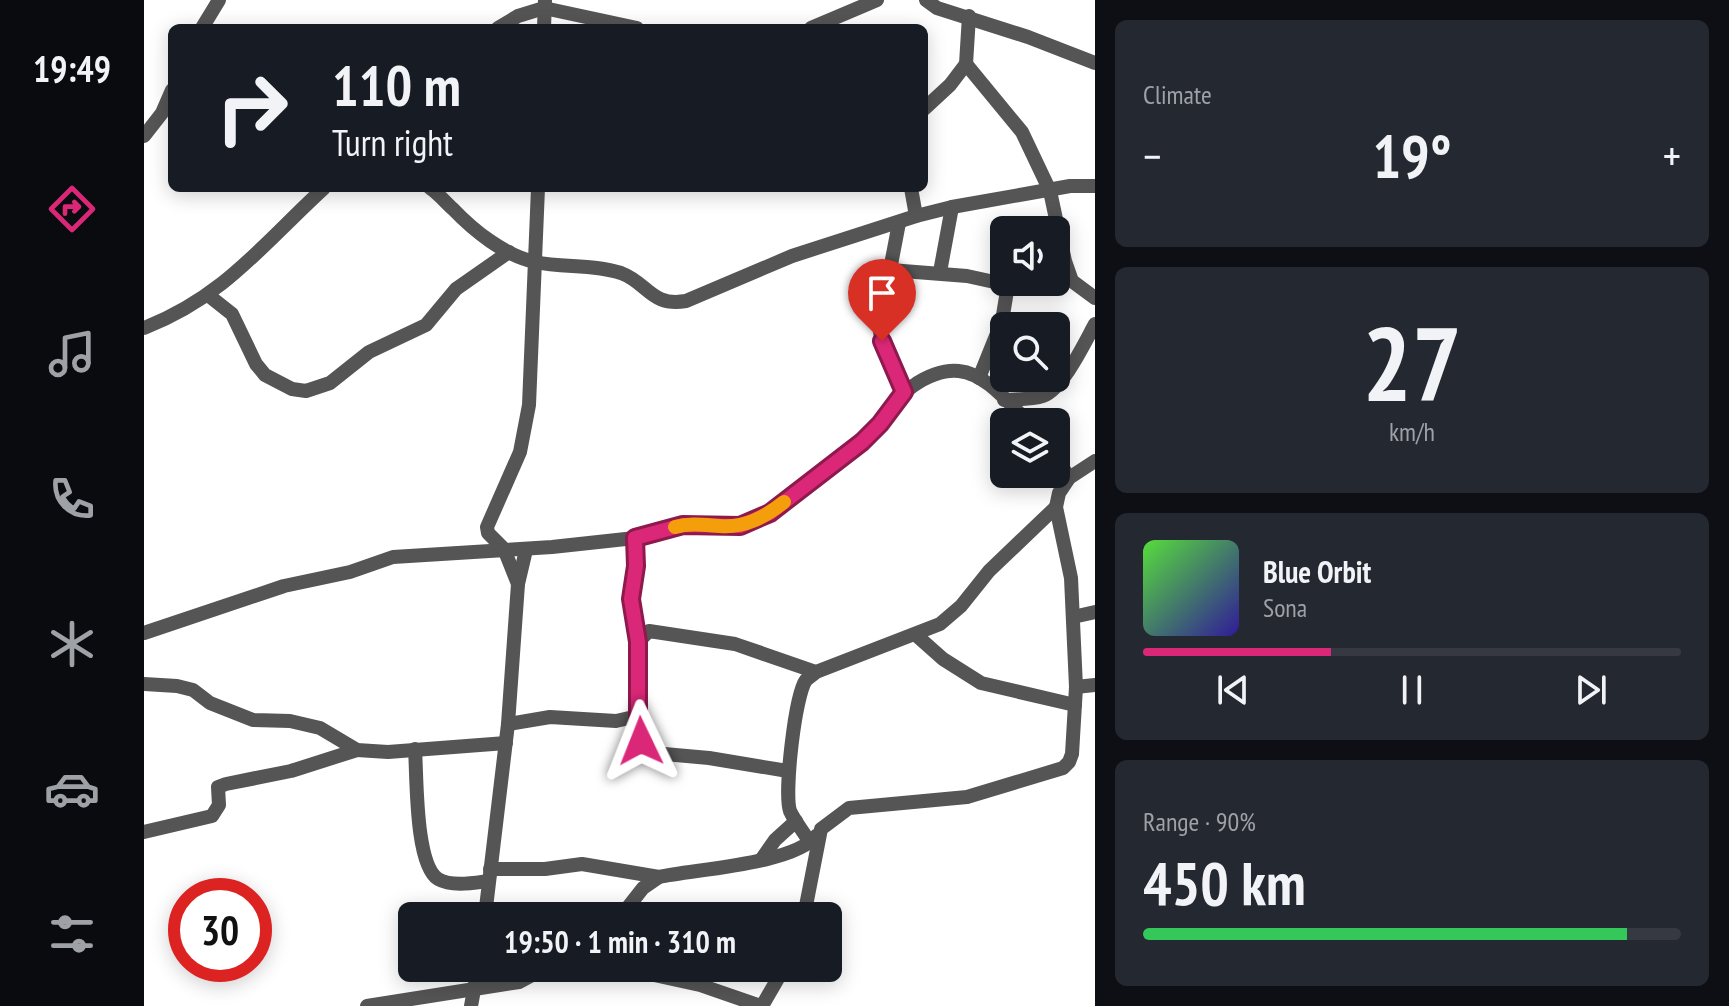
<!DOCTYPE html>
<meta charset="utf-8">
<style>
body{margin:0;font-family:"PT Sans Narrow",sans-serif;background:#242831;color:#f1f3f6;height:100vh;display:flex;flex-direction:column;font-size:30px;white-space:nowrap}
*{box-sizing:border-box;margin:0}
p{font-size:26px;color:#9ea1a6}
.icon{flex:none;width:44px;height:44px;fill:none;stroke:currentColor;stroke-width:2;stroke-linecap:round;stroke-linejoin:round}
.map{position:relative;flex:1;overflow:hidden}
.panel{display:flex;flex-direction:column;gap:20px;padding:20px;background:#0d0f14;width:634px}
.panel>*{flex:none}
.top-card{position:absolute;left:24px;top:24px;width:760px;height:168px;border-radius:12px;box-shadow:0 4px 20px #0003;background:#171b24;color:#f1f3f6;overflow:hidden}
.controls{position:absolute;left:846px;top:216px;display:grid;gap:16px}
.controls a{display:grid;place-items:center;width:80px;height:80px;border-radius:12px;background:#171b24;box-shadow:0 4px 20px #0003;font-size:40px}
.speed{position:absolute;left:24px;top:878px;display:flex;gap:16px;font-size:40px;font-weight:700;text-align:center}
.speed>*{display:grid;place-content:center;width:104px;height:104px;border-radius:50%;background:#171b24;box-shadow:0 4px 20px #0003;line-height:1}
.speed .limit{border:12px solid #d22;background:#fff;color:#111}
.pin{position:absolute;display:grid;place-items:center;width:68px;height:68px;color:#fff;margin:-82px -34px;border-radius:50% 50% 50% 0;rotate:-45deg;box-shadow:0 0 8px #0007}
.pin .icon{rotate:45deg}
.me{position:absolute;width:88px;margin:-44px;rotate:358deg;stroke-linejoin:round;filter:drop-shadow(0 0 6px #0008)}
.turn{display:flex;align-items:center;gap:28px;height:168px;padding:0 32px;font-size:36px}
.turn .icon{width:104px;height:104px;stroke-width:2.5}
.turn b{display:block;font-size:56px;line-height:68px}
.big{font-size:60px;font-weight:700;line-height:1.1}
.panel .card{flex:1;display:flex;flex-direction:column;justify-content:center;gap:12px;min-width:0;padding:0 28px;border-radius:12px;background:#242831}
.panel .dial{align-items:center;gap:0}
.dial b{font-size:104px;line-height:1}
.song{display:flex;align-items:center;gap:24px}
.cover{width:96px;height:96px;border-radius:12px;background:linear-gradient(135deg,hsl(110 70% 55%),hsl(250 70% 35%))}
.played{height:8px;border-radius:4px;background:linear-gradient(90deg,#db2777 35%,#363941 35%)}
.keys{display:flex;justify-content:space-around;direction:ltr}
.heat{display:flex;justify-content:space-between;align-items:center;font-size:44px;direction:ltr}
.charge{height:12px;border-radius:6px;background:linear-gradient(90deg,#34c759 90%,#363941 0)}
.trip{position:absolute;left:254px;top:902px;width:444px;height:80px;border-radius:12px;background:#171b24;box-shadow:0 4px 20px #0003;font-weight:700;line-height:80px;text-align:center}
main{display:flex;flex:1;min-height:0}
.menu{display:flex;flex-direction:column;width:144px;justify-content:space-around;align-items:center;background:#090b0e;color:#9ea1a6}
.menu .icon{width:56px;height:56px}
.menu .active{color:#db2777}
.menu b{font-size:36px;color:#f1f3f6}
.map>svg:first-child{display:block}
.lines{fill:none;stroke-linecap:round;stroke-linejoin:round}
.street{stroke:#555;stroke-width:14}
.route-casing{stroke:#8e194d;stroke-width:20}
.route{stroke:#db2777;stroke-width:14}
.slow{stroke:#f59e0b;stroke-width:14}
</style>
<main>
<nav class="menu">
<b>19:49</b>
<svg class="icon active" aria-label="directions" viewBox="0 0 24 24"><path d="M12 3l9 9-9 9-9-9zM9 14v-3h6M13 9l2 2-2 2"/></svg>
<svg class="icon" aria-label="music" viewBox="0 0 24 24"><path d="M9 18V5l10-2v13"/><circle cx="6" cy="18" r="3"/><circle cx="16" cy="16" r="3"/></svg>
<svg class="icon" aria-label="phone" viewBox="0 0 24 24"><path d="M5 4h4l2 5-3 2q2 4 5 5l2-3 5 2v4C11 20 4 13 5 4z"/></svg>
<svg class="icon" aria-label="climate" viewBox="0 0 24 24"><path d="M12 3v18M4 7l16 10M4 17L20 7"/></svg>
<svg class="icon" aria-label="car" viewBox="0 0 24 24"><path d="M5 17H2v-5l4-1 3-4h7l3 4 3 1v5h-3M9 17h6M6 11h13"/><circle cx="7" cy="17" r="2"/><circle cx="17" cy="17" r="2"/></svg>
<svg class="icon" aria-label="filters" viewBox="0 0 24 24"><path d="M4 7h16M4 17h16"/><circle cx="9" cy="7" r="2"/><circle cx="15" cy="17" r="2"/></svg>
</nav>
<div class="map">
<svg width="951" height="1006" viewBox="0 0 951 1006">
<rect width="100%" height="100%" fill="#fff"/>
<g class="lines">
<g class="street">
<polyline points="782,0 793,8 884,37 951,63"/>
<polyline points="58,28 75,0"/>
<polyline points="354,28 374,16 400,8 493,28"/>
<polyline points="400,28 401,0"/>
<polyline points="667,28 733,0"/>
<polyline points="822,64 878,132 906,191 921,261 928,281 951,298"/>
<polyline points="780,109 806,85 822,64 825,16"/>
<polyline points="0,136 18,113 28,90"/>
<path d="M286,188c9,6 15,14 23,21 21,22 51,46 82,53 28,6 58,2 86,11 27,10 30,34 65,28l106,-45 124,-40 36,-9 118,-21h25"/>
<polyline points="767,188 772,216"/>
<polyline points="755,223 735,327 738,341 760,392"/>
<polyline points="746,270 823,276 864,285 910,282"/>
<polyline points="796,272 808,207"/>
<polyline points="64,295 88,314 112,364 121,375 148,389 162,391 186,383 225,352 282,325 312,289 365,252"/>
<path d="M0,328c80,-31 119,-84 180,-140"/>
<polyline points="835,378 858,321 864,285"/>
<path d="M860,400c12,-1 28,0 39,-4 20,-7 42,-54 52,-72"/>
<polyline points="912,456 925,478"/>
<polyline points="491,538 492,566 487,599 494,642"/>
<polyline points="374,584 360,549 344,533 343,527 376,452 385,405 394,188"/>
<polyline points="929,617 951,612"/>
<path d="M0,633l140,-47 66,-14 43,-15 159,-10 83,-9 48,-13 57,1 30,-13c31,-24 65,-46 93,-72 19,-17 29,-41 50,-55 12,-9 31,-17 46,-15 28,3 50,33 69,51"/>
<polyline points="772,635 799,659 837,683 931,705"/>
<polyline points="0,684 33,686 49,690 66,703 109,720 146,721 176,728 213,750 244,752 362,743"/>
<polyline points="932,687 951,685"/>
<polyline points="494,716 497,741 509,753 565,758 644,771"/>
<polyline points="364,724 406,717 472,721 494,716 494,642 505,631 591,644 672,672"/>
<path d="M271,749c2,28 0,115 23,130 14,8 35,4 50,2"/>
<polyline points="0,832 68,816 75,805 74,787 82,784 147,771 213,750"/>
<path d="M666,843c-6,-11 -15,-21 -20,-32 -6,-18 5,-116 16,-131 3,-3 7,-5 10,-8l124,-48 21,-18 28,-35 67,-64"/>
<polyline points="617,860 631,840 652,821"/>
<polyline points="346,869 401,869 438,864 515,877"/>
<polyline points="341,916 364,724 374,584 382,550"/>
<path d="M477,916l22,-28 16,-11c37,-8 135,-13 157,-41"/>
<polyline points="660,916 677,829 705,808 823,797 919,768 925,762 928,754 932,687 927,578 912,507 915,493 925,478 951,461"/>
<polyline points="478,968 556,985 617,1006"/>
<polyline points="223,1006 375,982 401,968"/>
<polyline points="327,1006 334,968"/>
<polyline points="618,1006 640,968"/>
</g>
</g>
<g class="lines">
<defs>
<polyline id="route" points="497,741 494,716 494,642 487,599 492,566 491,538 539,525 596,526 626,513 718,442 736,424 760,392 738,341"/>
</defs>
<use href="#route" class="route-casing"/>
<use href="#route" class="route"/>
<path class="slow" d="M531,527c15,-4 29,-2 45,-1 25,2 45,-9 64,-24"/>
</g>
</svg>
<div class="controls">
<a><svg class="icon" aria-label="sound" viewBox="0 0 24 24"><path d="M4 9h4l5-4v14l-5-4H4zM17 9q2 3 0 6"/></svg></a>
<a><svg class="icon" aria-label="search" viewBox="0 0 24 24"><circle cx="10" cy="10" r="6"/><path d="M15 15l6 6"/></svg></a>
<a><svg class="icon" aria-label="layers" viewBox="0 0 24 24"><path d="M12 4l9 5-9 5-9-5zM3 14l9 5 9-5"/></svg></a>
</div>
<div class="speed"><div class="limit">30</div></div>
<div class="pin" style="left:738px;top:341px;background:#d93025"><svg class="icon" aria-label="arrive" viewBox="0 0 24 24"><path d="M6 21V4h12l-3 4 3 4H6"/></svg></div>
<svg class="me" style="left:497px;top:741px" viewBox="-20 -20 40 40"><path d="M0-17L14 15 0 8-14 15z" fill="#db2777" stroke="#fff" stroke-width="4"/></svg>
<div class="trip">19:50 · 1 min · 310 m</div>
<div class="top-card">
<div class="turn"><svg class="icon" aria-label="right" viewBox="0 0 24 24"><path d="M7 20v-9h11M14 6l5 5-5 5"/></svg><div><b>110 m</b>Turn right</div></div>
</div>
</div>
<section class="panel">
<div class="card"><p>Climate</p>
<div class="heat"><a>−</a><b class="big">19°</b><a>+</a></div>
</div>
<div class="card dial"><b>27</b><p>km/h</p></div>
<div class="card">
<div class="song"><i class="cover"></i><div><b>Blue Orbit</b><p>Sona</p></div></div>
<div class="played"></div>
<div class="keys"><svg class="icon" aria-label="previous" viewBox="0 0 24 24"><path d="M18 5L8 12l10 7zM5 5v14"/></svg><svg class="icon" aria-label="pause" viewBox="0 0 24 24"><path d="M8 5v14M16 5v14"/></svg><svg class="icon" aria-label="next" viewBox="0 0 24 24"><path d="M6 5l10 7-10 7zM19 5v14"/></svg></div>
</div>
<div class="card"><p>Range · 90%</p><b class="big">450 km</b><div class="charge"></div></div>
</section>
</main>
